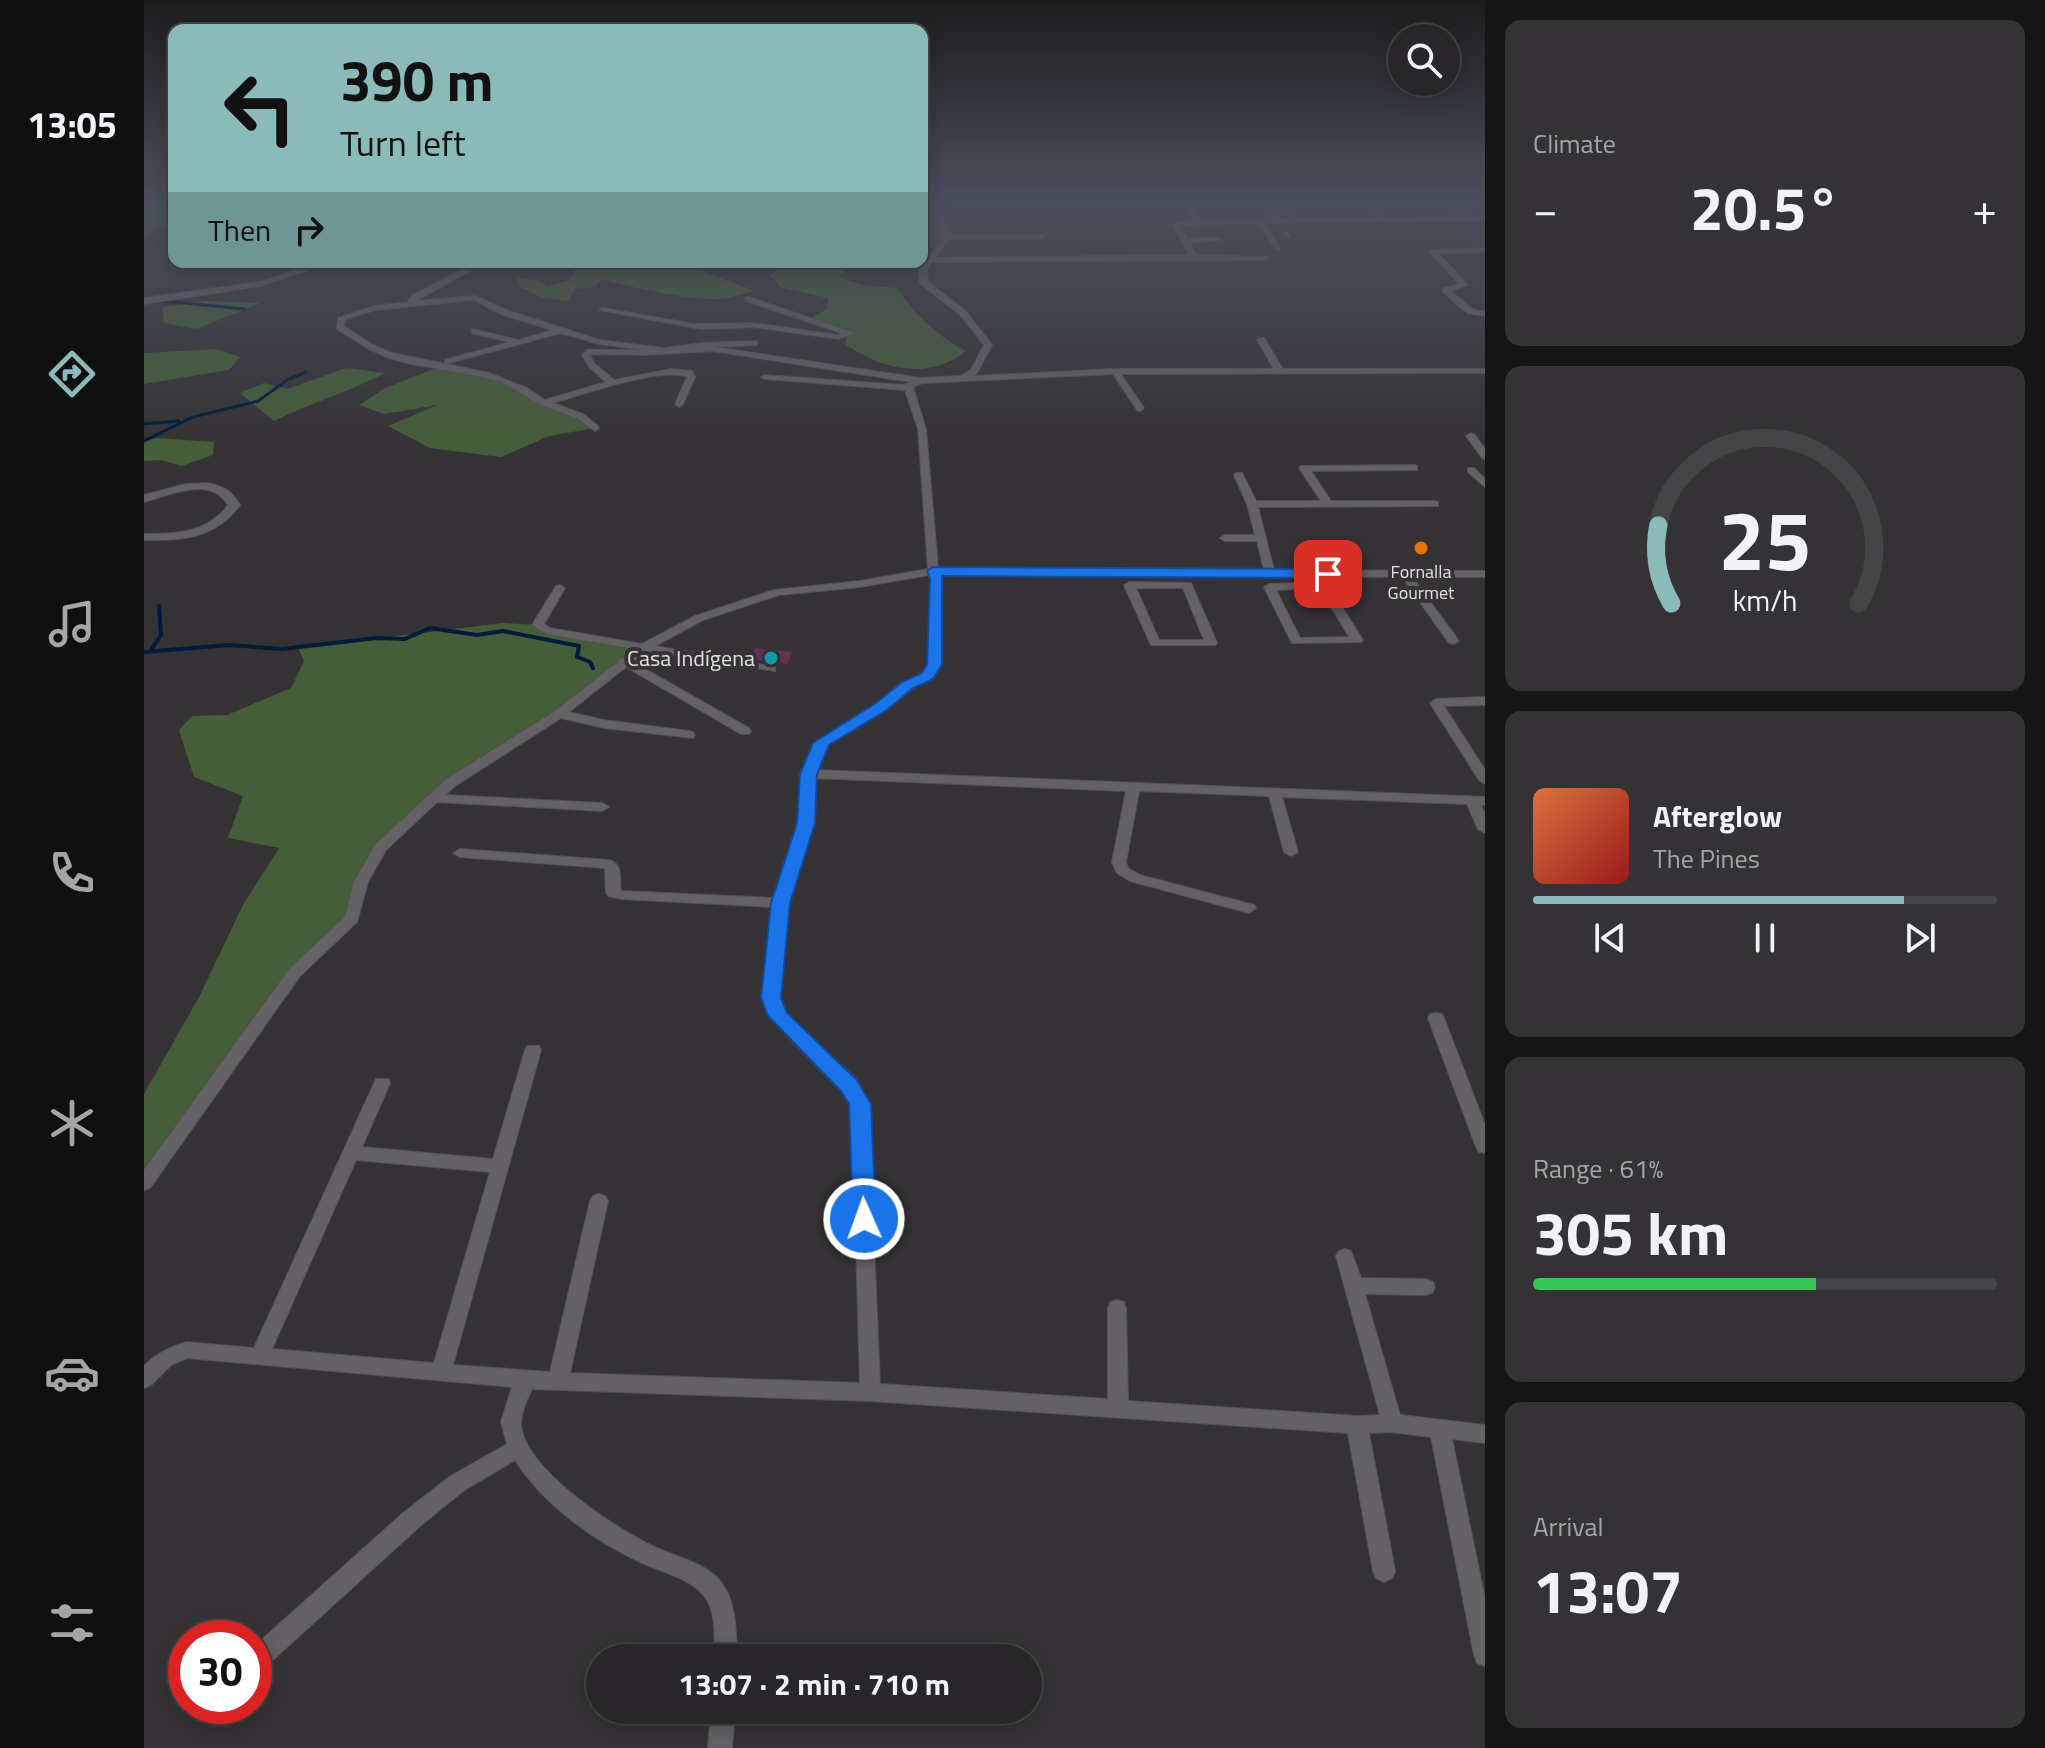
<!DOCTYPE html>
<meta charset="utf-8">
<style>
body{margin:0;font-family:"Titillium Web",sans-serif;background:#343234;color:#f1f3f6;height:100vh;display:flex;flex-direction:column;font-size:30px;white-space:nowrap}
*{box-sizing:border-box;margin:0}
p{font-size:26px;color:#a5a5a8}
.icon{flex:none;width:44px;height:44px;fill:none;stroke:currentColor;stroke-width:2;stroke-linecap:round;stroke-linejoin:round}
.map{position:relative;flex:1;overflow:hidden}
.side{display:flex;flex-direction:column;gap:20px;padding:20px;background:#161516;width:560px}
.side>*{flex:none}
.top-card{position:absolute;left:24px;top:24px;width:760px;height:244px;border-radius:16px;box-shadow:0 4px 20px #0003,0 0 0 2px #444345;background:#8bbbb9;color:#111;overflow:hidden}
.tools{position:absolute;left:1244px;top:24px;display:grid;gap:16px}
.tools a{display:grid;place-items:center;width:72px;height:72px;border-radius:50%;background:#282628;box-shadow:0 4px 20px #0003,0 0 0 2px #444345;font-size:40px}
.speed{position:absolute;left:24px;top:1620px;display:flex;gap:16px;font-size:40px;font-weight:700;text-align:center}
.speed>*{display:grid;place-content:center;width:104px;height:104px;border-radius:50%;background:#282628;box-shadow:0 4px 20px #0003,0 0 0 2px #444345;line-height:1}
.speed .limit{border:12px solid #d22;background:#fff;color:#111}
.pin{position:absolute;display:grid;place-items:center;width:68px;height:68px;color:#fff;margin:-34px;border-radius:16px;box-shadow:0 4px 12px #0006}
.me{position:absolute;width:88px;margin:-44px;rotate:358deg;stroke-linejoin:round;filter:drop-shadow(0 0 6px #0008)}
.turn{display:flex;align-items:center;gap:28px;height:168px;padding:0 40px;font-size:36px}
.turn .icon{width:104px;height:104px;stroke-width:2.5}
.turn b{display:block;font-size:56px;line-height:68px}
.then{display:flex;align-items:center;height:76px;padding:0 40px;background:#0003;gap:16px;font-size:30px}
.big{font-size:60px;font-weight:700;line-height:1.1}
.side .widget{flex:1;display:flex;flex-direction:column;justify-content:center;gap:12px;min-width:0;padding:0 28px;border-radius:16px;background:#343234}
.side .dial{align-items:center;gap:0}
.dial svg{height:208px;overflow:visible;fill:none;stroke:#444345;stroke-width:7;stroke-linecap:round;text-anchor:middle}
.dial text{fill:#f1f3f6;stroke:none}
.song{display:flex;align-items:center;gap:24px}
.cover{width:96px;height:96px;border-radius:12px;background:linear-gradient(135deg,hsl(20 70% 55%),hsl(0 70% 35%))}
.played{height:8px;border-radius:4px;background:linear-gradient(90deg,#8bbbb9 80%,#444345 80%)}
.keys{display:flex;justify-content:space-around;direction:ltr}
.heat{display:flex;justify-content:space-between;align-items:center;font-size:44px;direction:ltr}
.charge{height:12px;border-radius:6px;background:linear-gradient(90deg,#34c759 61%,#444345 0)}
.trip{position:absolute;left:442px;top:1644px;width:456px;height:80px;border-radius:40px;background:#282628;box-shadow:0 4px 20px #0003,0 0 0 2px #444345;font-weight:700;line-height:80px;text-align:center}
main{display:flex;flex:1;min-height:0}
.tabs{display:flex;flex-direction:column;width:144px;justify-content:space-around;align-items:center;background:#100f10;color:#a5a5a8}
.tabs .icon{width:56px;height:56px}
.tabs .active{color:#8bbbb9}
.tabs b{font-size:36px;color:#f1f3f6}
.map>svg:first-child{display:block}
.green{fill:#455d39}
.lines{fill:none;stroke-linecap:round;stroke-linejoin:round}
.stream-far1{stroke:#001c3b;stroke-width:3}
.stream{stroke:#001c3b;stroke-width:4}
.building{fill:#663151}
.minor-casing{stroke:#535154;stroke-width:2}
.tertiary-casing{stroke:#535154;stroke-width:2}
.minor{fill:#646165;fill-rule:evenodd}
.tertiary{fill:#646165;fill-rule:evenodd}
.route{fill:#1a73e8;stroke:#114b97;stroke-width:2}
.food-dot{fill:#e8710a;stroke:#353235;stroke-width:3}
.culture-dot{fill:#0f9aa8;stroke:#353235;stroke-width:3}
.labels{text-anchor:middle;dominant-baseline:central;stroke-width:8;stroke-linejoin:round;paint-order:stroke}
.far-poi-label{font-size:18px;fill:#e2e0e2;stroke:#353235}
.poi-label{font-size:22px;fill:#e2e0e2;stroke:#353235;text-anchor:end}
</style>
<main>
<nav class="tabs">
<b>13:05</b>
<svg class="icon active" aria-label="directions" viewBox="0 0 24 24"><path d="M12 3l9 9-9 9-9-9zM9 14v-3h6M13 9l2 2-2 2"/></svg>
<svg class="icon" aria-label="music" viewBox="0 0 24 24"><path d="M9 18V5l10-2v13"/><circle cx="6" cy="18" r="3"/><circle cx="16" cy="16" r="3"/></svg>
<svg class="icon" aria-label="phone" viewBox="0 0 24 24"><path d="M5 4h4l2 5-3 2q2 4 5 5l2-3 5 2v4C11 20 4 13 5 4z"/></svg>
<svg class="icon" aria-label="climate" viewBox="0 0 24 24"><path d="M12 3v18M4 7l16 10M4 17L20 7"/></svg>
<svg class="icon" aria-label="car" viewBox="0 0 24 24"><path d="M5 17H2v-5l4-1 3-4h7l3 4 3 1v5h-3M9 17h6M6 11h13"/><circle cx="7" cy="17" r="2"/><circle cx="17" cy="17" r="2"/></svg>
<svg class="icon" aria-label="filters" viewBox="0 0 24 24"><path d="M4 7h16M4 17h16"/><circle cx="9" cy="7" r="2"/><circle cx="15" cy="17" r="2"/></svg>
</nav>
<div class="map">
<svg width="1341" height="1748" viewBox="0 0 1341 1748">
<rect width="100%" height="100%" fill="#353235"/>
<g class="green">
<polygon points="0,201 30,201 30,221 0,235"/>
<polygon points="778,201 790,201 803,237 796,247 778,246"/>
<path d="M441,262h105l12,9 53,20c-13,2 -22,7 -36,8 -26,2 -90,-12 -117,-20l-7,8 -21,2 -5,12 -26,-3 -23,-11 -3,-9 19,2 12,6 21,-6 9,-15z"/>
<path d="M641,262h38l22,9 -6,6 23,8 35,3c14,23 44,51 69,63 -38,30 -83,19 -121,-7l3,-12 -40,-12 19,-11 1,-11 -48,-11 -10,-12z"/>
<polygon points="59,301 116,303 53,329 20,323 18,307"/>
<polygon points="72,349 96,357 85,370 0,384 0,353"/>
<polygon points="300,365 354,376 386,395 436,416 451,428 405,436 357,457 286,448 244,426 293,405 240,414 215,405 241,388"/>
<path d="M202,368l39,5c-36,19 -75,30 -111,48l-34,-28 24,-10 23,6z"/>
<polygon points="14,438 70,442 69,455 38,466 16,460 0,461 0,440"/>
<polygon points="360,623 394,625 403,631 502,646 415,714 341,758 236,848 208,919 151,972 0,1183 0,1094 55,997 99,905 135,848 84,838 99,796 50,777 35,730 48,716 83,715 147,688 160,661 154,648"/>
</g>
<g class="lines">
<g class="stream-far1">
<polyline points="0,299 101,309"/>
<polyline points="0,424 35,421"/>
<polyline points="0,441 49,417 114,401 143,380 162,372"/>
</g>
<g class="stream">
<polyline points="7,650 17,635 15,606"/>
<polyline points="0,652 85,645 138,649 233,638 261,639 286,628 333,635 359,631 435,646 433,657 446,662 449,668"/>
</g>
</g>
<polygon class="building" points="611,648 648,652 644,664 607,659"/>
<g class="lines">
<defs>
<g id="minor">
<path d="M787,201h6l13,34h91l3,2 -3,2h-92l-14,19 254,-3 -16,-31 21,-4 -15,-19h6l16,19 71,-1 -16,-18h6l17,18h14l-16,-18h6l17,18 79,-1 -18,-17h7l19,17 75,-1 -20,-16h7l21,16h15v4l-220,2 15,25 -3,2 -19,-27 -78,2 8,14 30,-1 3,2 -31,3 6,12 72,2 -2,3 -334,2 -5,7 1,13 38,29 26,34 -14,26 -5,5 142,-7h159l-17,-29 4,-2h3l19,31h202v4l-364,1 23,34 -4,3 -3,-1 -24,-36 -191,9 -9,4 13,42 12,139 326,2 -7,-29h-32l-5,-3 5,-3h30l-8,-31 -13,-29 2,-2h6l14,28h65l-22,-33 2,-2 113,-1 3,1v4l-106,1 20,30h104l3,1v4l-180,1 16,63 211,1v6h-73l47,64 -6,3 -4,-1 -47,-66 -462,-3 2,5 -1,86 -10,13 -20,10 -25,21 -59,36 -11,25 669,27v8h-4l4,9v19l-7,-4 -11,-25 -185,-7 16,55 -7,4 -7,-4 -15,-56 -130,-5 -13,71 2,6 12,7 114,30 2,3 -7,5 -119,-32 -13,-8 -5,-11 14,-71 -312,-13 -1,45 -25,80 -9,95 6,15 69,67 14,24 12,280 228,15v-91l2,-6 7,-2 7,2 2,6 2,93 229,15 23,-1 -44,-159 3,-5 6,-2 6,2 10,27 65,1 7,3 2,5 -2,5 -7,3 -61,-1 35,121 85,10v18l-33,-4 33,160v67l-8,-3 -3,-8 -43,-218 -39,-5 -23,1 26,138 -3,7 -8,4 -8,-4 -3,-7 -25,-138 -478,-32 -338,-12c-5,10 -11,23 -11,35 2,45 98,107 136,124 20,9 49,15 64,34 16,21 15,50 16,76h-22c-1,-19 2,-45 -10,-61 -14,-19 -44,-25 -65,-35 -47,-22 -96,-57 -125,-102l-52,31 -44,36 -145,132 -8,3 -8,-3 -3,-8 3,-8 145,-130 46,-36 58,-33 -6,-22 11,-35 -325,-29 -16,7 -20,20 -7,3v-22c13,-13 25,-18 42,-24l68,6 122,-269h12l2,4 -28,64 131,12 32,-109 2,-4h12l2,4 -88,315 97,7 40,-171 3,-5 6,-2 6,2 3,5 -38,172 290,10 -8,-279 -10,-16 -72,-72 -7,-18 10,-91 -152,-8 -13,-3 -2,-3 -1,-25 -145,-11 -7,-4 7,-4 149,11c15,4 10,20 12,31l154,7 24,-75 3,-49 14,-31 62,-40 25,-21 20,-8 6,-9 3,-86 -2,-4 -70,12 -81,8 -76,25 -48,26 116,20 4,1v4l-129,-20 -13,11 116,66 2,3 -2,3h-8l-115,-67 -57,45 35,8 85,11 4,1 2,3 -2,3 -89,-10 -43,-10 -106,68 -10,9 157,8 7,4 -7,4 -165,-9 -51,48 -18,32 -11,40 -57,54 -150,212 -6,2v-20l146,-202 55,-51 9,-35 21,-37 70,-65 110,-69 63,-49 1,-3 5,-1 11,-9 -88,-15 -15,-9 24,-39 4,-1 5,3 -21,36 6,4 92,16 53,-28 79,-26 86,-9 68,-12 -10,-140 -13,-39 -140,-11 -4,-2 4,-2 138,10 8,-3 -199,-31 -68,4 -52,-1 -2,2 5,8 19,16 57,-11 21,2 3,6 -12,27 -4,3 -4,-3 12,-27c-24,-11 -106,18 -134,26l30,11 15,12 1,2 -4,3 -18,-13 -36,-13 -39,-23 -18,-5 -73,-13 -25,-7 -19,-9 -30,-19 1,-11 36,-12 36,-4 -2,-2 5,-5 64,-33h9l-70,39 59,-5 34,15 91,29 64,8 38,-5 52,-2h3v4l-43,2 207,31 39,-2 11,-6 13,-25 -24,-30 -40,-32 -1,-14 25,-32zM330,300l29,15 50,15 -34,10 -47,-11v4l38,9 -65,18v4l116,-31 38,11 46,6h-58l-5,5 7,12 17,15 -61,18 -18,-12 -38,-15 -97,-20 -19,-8 -29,-19 2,-7 29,-9zM212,1160l134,12 -56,191 -162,-14z"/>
<polygon points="1141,230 1146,235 1146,237 1142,237 1139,233"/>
<polygon points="1341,248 1341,252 1295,254 1324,285 1307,291 1328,309 1341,312 1341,316 1323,313 1299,292 1299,288 1315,284 1286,252 1289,250"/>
<polygon points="605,297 710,333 695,339 610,327 557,329 455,310 459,308 551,324 610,323 694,335 698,333 602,301 601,299"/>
<polygon points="1327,433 1330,434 1341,449 1341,459 1338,458 1322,436"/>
<polygon points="1324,468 1330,468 1341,479 1341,487 1324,472"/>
<path d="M985,582l62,1 26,60 -2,2h-64l-27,-60zM992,588h47l21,52h-45z"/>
<path d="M1179,582l5,3 35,55 -2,2 -69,1 -28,-56 5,-3zM1176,588l29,49 -49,1 -24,-48z"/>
<polygon points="1341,697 1341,705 1300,706 1341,770 1341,784 1335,780 1286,703 1292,699"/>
<polygon points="1292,1013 1298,1014 1300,1018 1341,1125 1341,1153 1335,1152 1332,1147 1284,1018 1286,1014"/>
<polygon points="567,1710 591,1710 588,1748 564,1748"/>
</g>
<g id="tertiary">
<polygon points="176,262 188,262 117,286 0,304 0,298 116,282"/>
<path d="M64,483c16,4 23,7 32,22 -24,33 -58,36 -96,35v-6c32,0 64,-1 84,-29 -17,-30 -58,-10 -84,-3v-7l42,-11z"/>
</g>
</defs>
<use href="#minor" class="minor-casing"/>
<use href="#tertiary" class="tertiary-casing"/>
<use href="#minor" class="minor"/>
<use href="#tertiary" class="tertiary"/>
</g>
<linearGradient id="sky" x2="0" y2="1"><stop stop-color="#1d1c1d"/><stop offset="0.45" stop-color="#4b4f5c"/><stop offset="1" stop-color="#4b4f5c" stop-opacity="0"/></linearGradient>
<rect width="1341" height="446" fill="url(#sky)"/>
<polygon class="route" points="789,567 1184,569 1191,574 1184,578 798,576 798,665 789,679 769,688 743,710 685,745 673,774 671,823 646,903 637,998 643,1013 712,1079 727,1104 732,1219 728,1226 720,1228 712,1226 709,1219 705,1104 696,1090 624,1016 617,998 627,903 653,823 656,774 669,743 732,703 758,682 778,673 783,665 786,579 783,571"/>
<circle class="food-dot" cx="1277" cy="548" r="8"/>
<circle class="culture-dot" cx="627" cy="658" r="8"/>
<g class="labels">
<g class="far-poi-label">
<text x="1277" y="571">Fornalla<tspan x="1277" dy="21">Gourmet</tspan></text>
</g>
<g class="poi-label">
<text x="611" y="658">Casa Indígena</text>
</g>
</g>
</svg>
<div class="tools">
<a><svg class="icon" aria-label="search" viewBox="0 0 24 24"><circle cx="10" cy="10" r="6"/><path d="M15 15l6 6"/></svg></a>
</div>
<div class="speed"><div class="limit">30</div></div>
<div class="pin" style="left:1184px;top:574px;background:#d93025"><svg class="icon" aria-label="arrive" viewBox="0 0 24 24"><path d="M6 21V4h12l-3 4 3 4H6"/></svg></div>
<svg class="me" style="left:720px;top:1219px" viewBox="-20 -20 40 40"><circle r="17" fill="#1a73e8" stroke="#fff" stroke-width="3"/><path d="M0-11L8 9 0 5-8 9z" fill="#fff"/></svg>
<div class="trip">13:07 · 2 min · 710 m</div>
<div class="top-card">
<div class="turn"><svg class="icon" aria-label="left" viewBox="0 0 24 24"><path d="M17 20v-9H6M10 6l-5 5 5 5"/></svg><div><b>390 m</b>Turn left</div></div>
<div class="then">Then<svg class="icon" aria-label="right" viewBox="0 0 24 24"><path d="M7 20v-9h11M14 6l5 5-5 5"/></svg></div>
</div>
</div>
<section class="side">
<div class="widget"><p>Climate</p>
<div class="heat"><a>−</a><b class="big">20.5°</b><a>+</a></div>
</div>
<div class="widget dial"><svg viewBox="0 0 100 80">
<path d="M14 69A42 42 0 1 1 86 69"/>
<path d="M14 69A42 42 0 0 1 9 39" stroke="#8bbbb9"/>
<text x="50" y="56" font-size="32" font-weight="700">25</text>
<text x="50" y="72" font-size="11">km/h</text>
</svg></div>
<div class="widget">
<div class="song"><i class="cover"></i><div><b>Afterglow</b><p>The Pines</p></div></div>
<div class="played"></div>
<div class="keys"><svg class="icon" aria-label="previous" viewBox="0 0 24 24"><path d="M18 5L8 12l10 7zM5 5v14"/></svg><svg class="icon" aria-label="pause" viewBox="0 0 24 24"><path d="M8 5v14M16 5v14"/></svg><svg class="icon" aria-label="next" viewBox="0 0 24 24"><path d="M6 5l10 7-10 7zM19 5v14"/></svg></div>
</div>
<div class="widget"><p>Range · 61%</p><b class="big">305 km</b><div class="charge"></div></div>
<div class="widget"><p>Arrival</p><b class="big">13:07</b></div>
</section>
</main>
